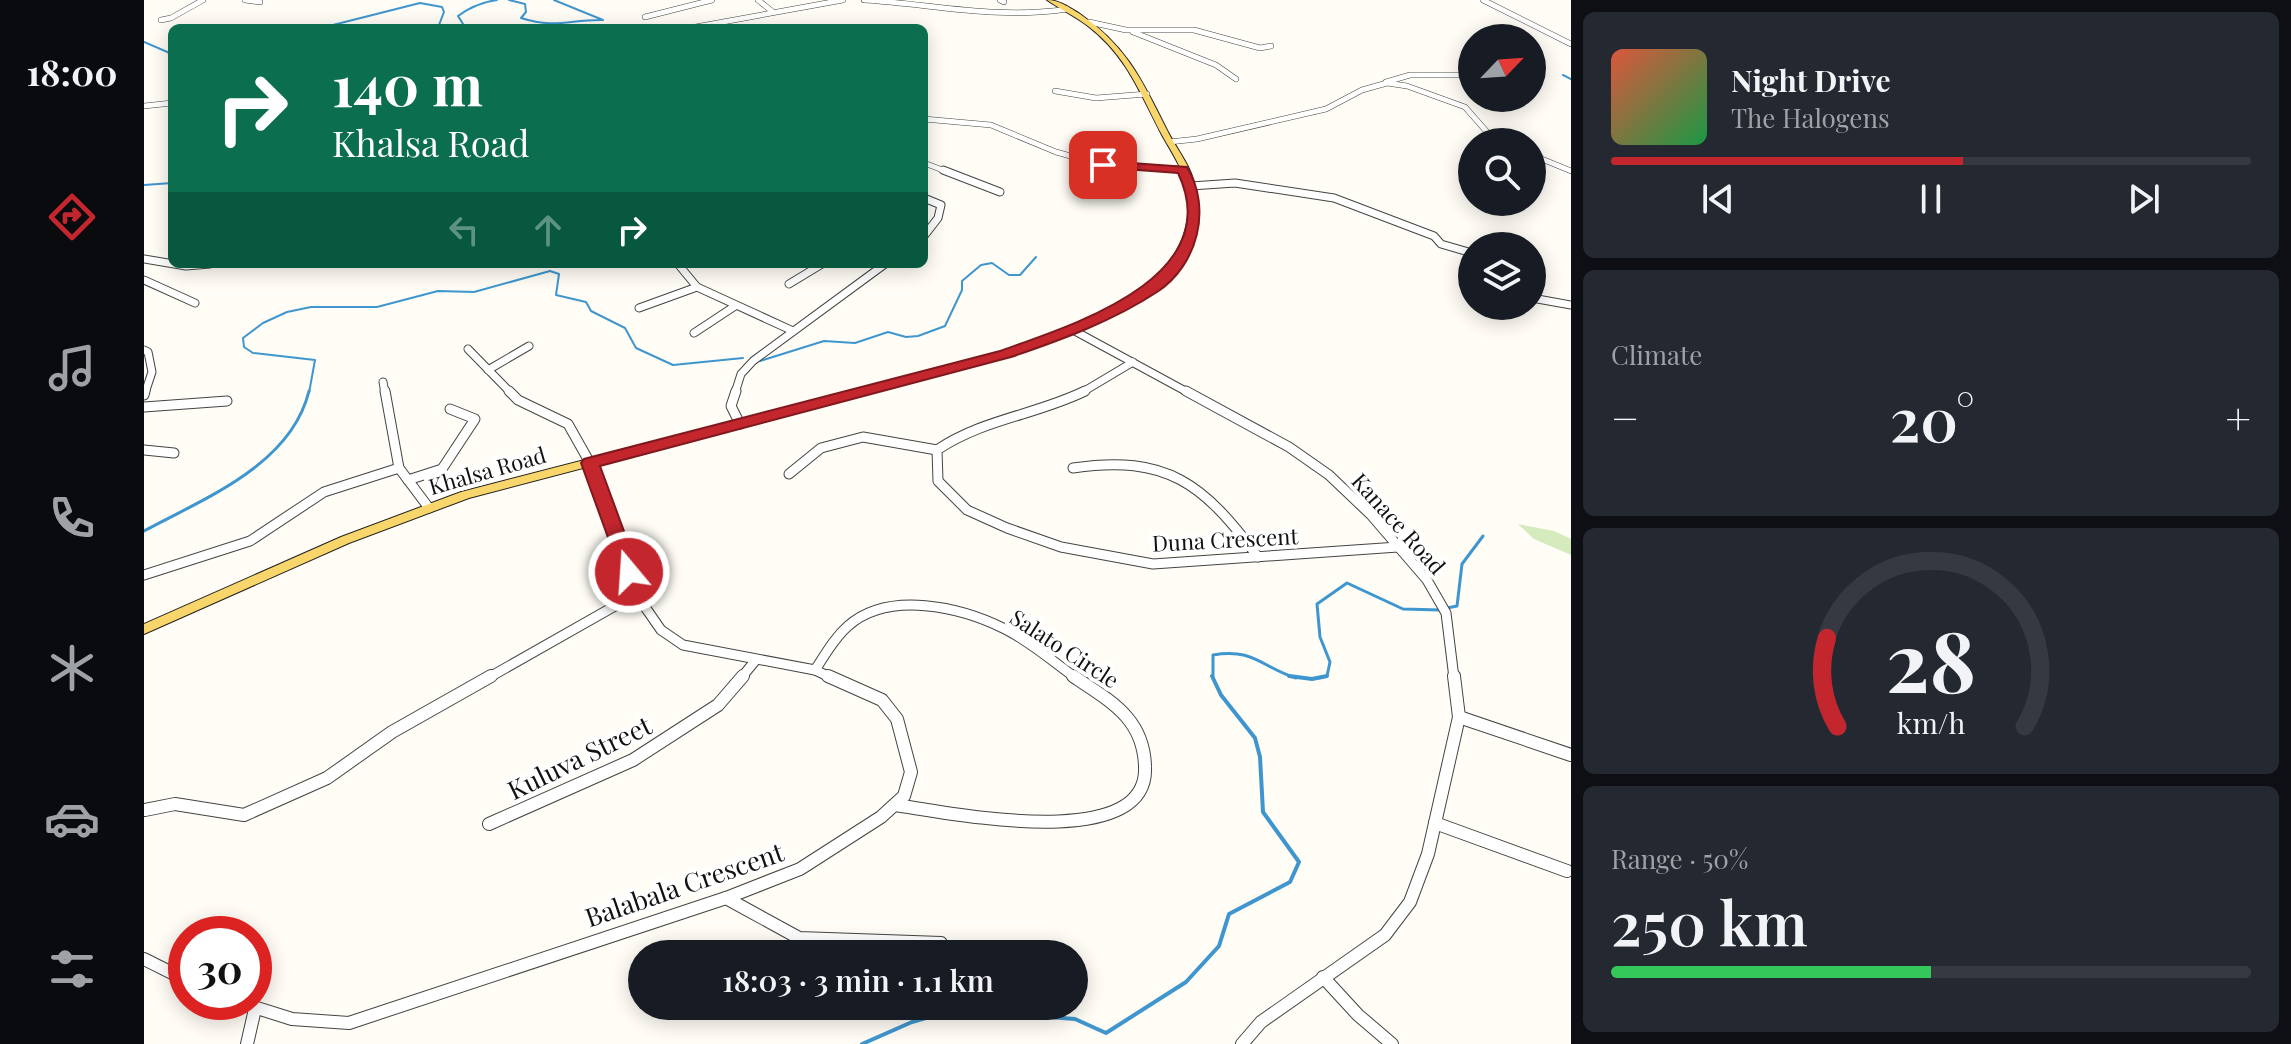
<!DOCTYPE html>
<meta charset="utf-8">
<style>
body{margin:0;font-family:"Playfair Display",serif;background:#242831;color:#f1f3f6;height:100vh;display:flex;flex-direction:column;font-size:30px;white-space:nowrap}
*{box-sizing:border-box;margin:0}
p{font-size:26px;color:#9ea1a6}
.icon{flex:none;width:44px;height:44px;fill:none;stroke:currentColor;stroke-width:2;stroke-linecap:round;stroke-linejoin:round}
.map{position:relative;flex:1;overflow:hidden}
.side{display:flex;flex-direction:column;gap:12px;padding:12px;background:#0d0f14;width:720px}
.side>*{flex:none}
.top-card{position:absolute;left:24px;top:24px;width:760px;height:244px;border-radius:12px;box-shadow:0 4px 20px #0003;background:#0b6e4f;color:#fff;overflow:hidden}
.needle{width:52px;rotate:65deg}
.tools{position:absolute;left:1314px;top:24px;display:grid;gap:16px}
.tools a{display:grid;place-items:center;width:88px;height:88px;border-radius:50%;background:#171b24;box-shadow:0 4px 20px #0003;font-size:40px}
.speed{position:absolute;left:24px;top:916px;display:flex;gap:16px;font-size:40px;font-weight:700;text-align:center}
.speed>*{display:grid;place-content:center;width:104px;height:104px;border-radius:50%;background:#171b24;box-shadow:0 4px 20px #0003;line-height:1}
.speed .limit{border:12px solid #d22;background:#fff;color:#111}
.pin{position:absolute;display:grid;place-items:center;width:68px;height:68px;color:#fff;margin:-34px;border-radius:16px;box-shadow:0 4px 12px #0006}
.me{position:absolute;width:88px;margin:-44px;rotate:342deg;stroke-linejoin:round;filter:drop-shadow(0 0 6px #0008)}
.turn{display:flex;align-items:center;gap:28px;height:168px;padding:0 32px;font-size:36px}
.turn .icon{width:104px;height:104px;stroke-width:2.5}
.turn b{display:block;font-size:56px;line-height:68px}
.lanes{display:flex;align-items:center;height:76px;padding:0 32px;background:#0003;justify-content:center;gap:40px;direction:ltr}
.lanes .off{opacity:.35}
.big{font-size:60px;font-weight:600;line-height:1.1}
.side .card{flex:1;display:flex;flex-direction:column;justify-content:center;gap:12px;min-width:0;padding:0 28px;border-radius:12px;background:#242831}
.side .dial{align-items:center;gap:0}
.dial svg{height:208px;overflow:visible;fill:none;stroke:#363941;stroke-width:7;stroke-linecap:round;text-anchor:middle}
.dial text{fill:#f1f3f6;stroke:none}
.song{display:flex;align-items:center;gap:24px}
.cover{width:96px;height:96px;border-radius:12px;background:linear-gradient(135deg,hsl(10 70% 55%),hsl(140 70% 35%))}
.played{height:8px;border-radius:4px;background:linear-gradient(90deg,#c4262e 55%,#363941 55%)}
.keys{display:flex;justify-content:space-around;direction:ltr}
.heat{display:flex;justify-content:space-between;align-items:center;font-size:44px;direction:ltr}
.charge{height:12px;border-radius:6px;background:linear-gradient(90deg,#34c759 50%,#363941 0)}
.trip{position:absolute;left:484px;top:940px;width:460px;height:80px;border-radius:40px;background:#171b24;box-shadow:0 4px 20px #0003;font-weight:600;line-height:80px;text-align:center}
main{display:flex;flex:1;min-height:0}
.dock{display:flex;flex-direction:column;width:144px;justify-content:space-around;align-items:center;background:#090b0e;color:#9ea1a6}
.dock .icon{width:56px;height:56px}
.dock .current{color:#c4262e}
.dock b{font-size:36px;color:#f1f3f6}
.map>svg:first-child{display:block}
.green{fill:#d5ebbd}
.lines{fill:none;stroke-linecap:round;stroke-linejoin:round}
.stream-far2{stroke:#3f96cf;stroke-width:2}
.stream-far1{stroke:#3f96cf;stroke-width:3}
.stream{stroke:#3f96cf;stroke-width:4}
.minor-far3-casing{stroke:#444;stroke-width:6}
.minor-far2-casing{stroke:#444;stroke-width:9}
.minor-far1-casing{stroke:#444;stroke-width:11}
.minor-casing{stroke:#444;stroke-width:14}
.major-casing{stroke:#222;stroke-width:2}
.minor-far3{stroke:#fff;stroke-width:5}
.minor-far2{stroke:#fff;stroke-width:7}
.minor-far1{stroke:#fff;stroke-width:9}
.minor{stroke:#fff;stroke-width:12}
.major{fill:#f9d66b;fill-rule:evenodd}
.route{fill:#c4262e;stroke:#7f191e;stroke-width:2}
.labels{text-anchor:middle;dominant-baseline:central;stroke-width:8;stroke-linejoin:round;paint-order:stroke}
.street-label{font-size:22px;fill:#111;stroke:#fff}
.near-street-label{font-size:26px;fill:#111;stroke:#fff}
</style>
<main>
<nav class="dock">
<b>18:00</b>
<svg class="icon current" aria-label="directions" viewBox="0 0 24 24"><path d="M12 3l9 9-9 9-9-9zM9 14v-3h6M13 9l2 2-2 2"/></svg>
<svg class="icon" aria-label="music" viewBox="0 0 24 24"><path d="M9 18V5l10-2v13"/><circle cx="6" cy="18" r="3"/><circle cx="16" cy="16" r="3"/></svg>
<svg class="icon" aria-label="phone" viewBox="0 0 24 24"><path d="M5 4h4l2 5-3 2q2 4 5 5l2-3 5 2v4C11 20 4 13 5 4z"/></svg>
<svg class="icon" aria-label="climate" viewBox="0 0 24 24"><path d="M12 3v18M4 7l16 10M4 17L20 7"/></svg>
<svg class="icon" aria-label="car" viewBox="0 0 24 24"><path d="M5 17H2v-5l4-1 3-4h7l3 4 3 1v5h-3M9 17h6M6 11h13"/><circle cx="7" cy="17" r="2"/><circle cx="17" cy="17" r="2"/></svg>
<svg class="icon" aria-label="filters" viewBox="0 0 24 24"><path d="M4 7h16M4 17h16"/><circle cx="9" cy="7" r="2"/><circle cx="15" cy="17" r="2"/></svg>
</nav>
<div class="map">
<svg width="1427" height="1044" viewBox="0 0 1427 1044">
<rect width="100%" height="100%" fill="#fffdf5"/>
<polygon class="green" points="1374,524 1410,531 1427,539 1427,555 1390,539"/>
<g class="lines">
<g class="stream-far2">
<path d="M365,0l16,4 1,8 -5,6c35,11 50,1 82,2l-49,-20"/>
<polyline points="177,28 276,3 298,7 300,12 295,25 300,28"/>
<path d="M316,28l3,-4 -5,-8c12,-9 24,-14 39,-16"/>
<polyline points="0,42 28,54"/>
<polyline points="1419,75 1427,79"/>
<polyline points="0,185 28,183"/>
<polyline points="616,361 680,341 711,343 744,332 762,337 774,336 801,326 818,290 818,281 837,265 848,263 865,275 876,275 892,257"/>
<polyline points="165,393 171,360 109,353 100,347 99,338 119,323 143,312 167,307 233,307 294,291 330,292 406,271 415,274 412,295 442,302 447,311 481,328 492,348 529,365 599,358"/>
</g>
<g class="stream-far1">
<path d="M0,531c61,-33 147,-66 165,-140"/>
<polyline points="1303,608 1313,606 1318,564 1339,536"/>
<path d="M1069,678v-23c41,-7 48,12 83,23"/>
<polyline points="1175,678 1183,676 1186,662 1176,637 1173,604 1203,583 1259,609 1296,610"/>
</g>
<g class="stream">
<polyline points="1145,676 1168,679 1183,676"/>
<polyline points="718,1044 768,1022 810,1010 931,1019 962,1033 1042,982 1075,946 1085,914 1146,882 1155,862 1119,812 1116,757 1111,738 1077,695 1068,676"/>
</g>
<defs>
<g id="minor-far3">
<polyline points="101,0 116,2"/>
<polyline points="614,0 629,12"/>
<path d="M720,0c68,4 134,20 203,9"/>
<polyline points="856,0 860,2"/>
<polyline points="1339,0 1427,44"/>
<polyline points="501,17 568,0"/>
<polyline points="17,20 27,18 59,0"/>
<polyline points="945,22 982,30 1050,30 1116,48 1127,46"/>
<polyline points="546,28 699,0"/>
<polyline points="989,32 1072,65 1092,79"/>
<polyline points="1242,82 1266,75 1328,75"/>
<polyline points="911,91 952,98 1003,94"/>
<polyline points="0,106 28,103"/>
<polyline points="780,119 847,125 912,152 959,165 1039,169"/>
<polyline points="1025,142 1053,139 1182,109 1218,90 1243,83 1263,86 1321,107 1343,132 1361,142"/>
<polyline points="1388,155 1427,171"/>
<polyline points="780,163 804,172"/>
</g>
<g id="minor-far2">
<polyline points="799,170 856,192"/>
<polyline points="1047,186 1091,183 1190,198 1290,236 1297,244 1328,253"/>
<polyline points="780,198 797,205 794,218 780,236"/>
<polyline points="0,259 42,266 66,264"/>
<polyline points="534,264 553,287 649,331"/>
<polyline points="0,280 51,303"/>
<polyline points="645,284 678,264"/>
<polyline points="1388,298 1427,305"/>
<polyline points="495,308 553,287"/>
<polyline points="929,330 1045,393"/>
<polyline points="550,333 591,306"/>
<polyline points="324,349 367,393"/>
<polyline points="0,350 4,352 8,372 1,393"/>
<polyline points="344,370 385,346"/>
<polyline points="239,382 241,393"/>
<polyline points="591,393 597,374 609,361 741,264"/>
<polyline points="937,393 989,362"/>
</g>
<g id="minor-far1">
<polyline points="241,391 255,468 285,508"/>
<polyline points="365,391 374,400 424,424 446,463 492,594 517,630 539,645 671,670 688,678"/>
<polyline points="592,391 587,406 596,424"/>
<path d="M941,391c-49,24 -102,28 -148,59l1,31 29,29 40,18 54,19 92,17 245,-17"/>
<polyline points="1042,391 1145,447 1185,475 1227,515 1283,580 1302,613 1310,678"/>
<polyline points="0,395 1,391"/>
<polyline points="0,407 83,401"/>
<polyline points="0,450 30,453"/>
<path d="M929,468c94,-14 131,16 185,89"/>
<polyline points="645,474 677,448 719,437 793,450"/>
<polyline points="264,480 298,469 331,419 306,409"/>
<polyline points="0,575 106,541 180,492 255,468"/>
<path d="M671,670c10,-15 19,-32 33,-44 41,-36 113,-19 157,3 26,13 47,32 71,49"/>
<polyline points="344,678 492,594"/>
<polyline points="597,678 611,661"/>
</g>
<g id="minor">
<polyline points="1315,717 1427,755"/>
<path d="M751,805c51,7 254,50 250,-38 -1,-50 -37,-67 -72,-91"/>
<polyline points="1,810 31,804 100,815 183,778 248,732 347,676"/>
<polyline points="1291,823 1423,871"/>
<polyline points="345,824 489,760 574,705 599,676"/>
<polyline points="582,898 655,938 797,943"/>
<polyline points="0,959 42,980"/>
<polyline points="1179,977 1214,1015 1248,1044"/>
<polyline points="94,1002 148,1019 205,1023 582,898 656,869 737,817 760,796 767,772 753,719 738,700 684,676"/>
<polyline points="103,1044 111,1009"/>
<polyline points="1098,1044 1117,1022 1241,935 1266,902 1284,854 1315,717 1310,676"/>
</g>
<path id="major" d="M903,0c12,0 23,8 33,14 49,34 63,69 89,120 9,17 24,35 26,55 3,22 0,45 -10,65 -31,56 -119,83 -175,102l-541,142 -120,45 -205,91v-10l197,-87 120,-45 541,-140c74,-25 206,-65 184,-167 -4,-18 -15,-34 -24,-50 -22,-42 -35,-79 -74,-109 -13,-10 -28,-17 -41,-26z"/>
</defs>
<use href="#minor-far3" class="minor-far3-casing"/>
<use href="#minor-far2" class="minor-far2-casing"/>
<use href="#minor-far1" class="minor-far1-casing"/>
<use href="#minor" class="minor-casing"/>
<use href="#major" class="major-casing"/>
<use href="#minor-far3" class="minor-far3"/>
<use href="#minor-far2" class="minor-far2"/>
<use href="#minor-far1" class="minor-far1"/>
<use href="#minor" class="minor"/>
<use href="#major" class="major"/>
</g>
<path class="route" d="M959,161l84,6c25,41 11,98 -30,125 -44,29 -96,48 -146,65l-411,109 39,106 -10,6 -7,-2 -41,-113 3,-4 416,-108c72,-26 228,-73 178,-178l-80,-6 -1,-2z"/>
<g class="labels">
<g class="street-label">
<text transform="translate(343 470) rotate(-16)">Khalsa Road</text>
<text transform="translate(1255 523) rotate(48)">Kanace Road</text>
<text transform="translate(1081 539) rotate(-3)">Duna Crescent</text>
<text transform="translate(921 648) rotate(33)">Salato Circle</text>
</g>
<g class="near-street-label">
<text transform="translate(435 757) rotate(-26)">Kuluva Street</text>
<text transform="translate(540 884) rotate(-19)">Balabala Crescent</text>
</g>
</g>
</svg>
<div class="tools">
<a><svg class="needle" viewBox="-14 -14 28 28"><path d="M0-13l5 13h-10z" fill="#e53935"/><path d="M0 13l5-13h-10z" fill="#9ea1a6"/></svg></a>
<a><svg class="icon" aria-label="search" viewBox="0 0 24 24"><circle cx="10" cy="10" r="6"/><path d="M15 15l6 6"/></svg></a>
<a><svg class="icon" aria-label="layers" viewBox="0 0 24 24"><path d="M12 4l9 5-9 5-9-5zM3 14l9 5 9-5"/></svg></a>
</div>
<div class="speed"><div class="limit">30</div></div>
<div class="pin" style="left:959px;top:165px;background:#d93025"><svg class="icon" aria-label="arrive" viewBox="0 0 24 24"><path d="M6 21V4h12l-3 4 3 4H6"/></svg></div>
<svg class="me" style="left:485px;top:572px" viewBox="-20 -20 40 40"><circle r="17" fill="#c4262e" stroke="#fff" stroke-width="3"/><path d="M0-11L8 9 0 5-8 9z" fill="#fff"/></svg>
<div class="trip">18:03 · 3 min · 1.1 km</div>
<div class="top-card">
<div class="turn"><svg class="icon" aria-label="right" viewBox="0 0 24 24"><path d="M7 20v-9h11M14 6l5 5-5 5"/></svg><div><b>140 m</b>Khalsa Road</div></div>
<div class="lanes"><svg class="icon off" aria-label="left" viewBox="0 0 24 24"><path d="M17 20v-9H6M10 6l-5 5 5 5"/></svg><svg class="icon off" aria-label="ahead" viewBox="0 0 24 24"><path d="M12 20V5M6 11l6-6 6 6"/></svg><svg class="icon" aria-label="right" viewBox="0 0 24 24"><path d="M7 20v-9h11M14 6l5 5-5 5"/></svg></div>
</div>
</div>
<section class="side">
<div class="card">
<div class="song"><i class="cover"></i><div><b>Night Drive</b><p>The Halogens</p></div></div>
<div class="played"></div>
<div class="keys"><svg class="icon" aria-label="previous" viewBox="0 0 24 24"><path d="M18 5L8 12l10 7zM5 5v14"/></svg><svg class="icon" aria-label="pause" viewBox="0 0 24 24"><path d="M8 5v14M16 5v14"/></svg><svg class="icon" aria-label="next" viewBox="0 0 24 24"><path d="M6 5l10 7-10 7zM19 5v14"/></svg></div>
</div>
<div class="card"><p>Climate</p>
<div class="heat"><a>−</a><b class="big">20°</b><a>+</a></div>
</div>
<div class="card dial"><svg viewBox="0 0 100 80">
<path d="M14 69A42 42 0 1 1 86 69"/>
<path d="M14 69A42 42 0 0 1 10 35" stroke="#c4262e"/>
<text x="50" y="56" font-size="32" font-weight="700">28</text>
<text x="50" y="72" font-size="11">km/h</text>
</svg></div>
<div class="card"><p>Range · 50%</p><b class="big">250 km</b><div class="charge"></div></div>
</section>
</main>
